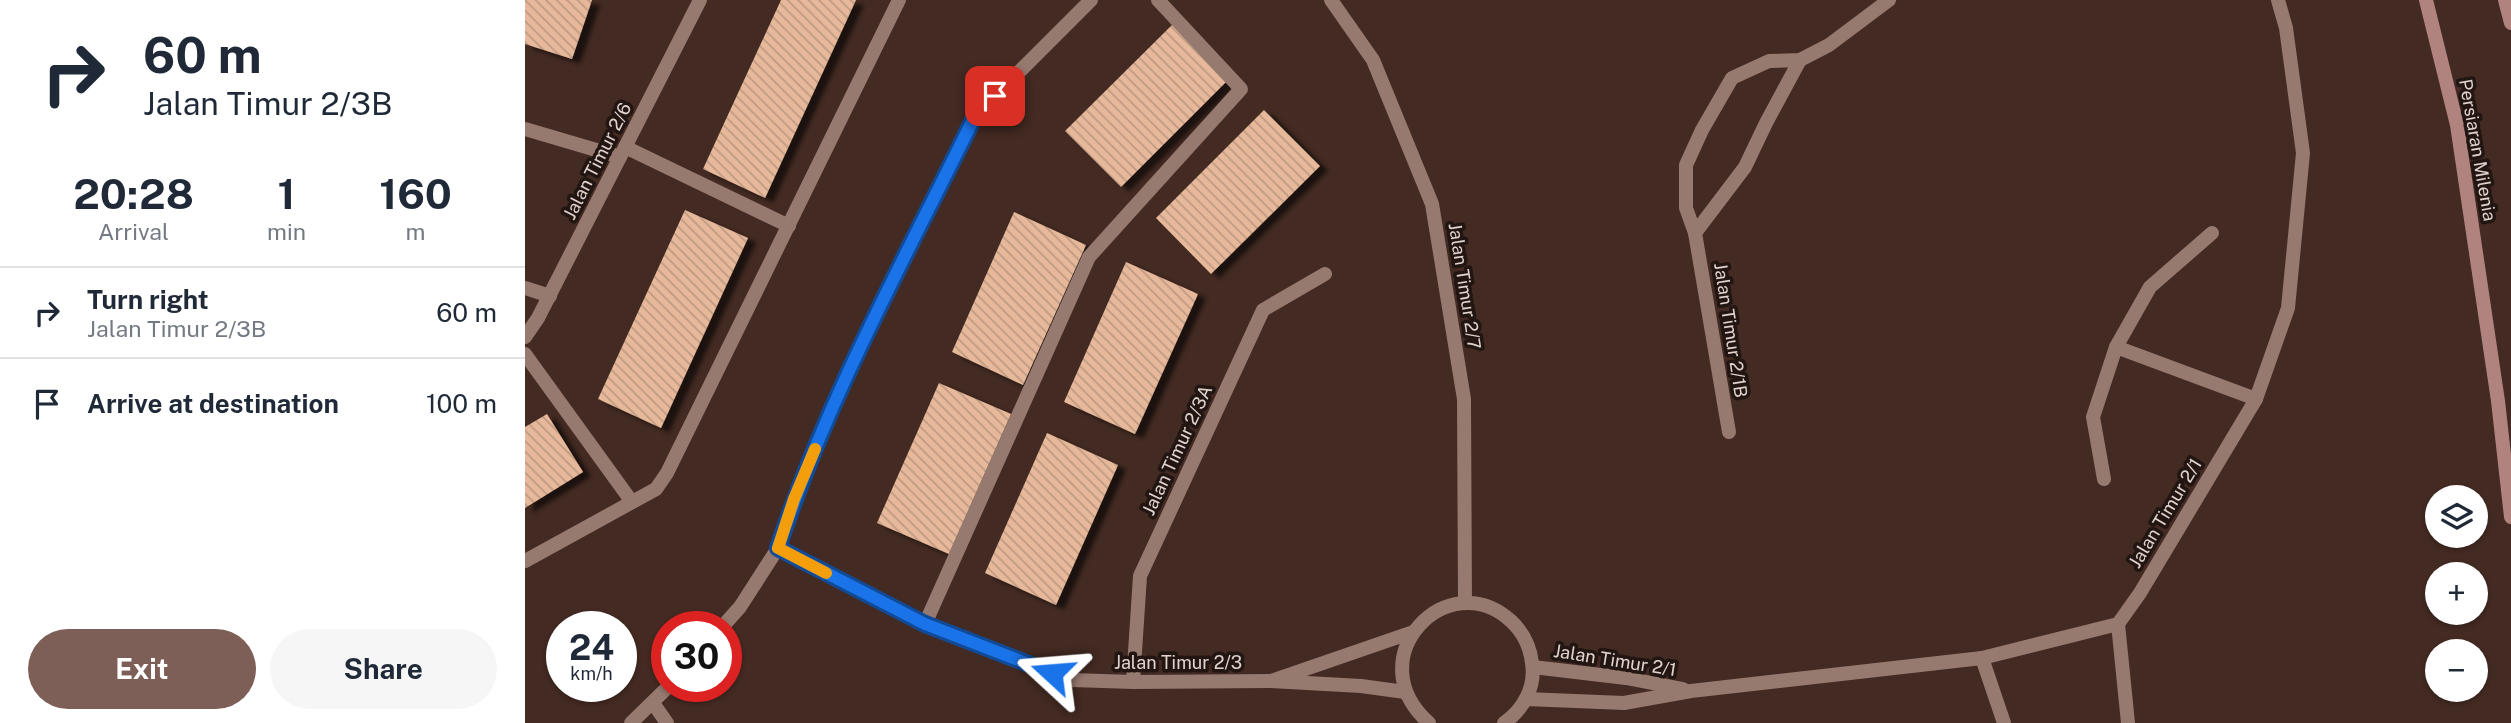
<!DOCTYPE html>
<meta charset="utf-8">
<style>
body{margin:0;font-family:"Public Sans",sans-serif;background:#f6f6f7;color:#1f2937;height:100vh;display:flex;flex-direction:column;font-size:26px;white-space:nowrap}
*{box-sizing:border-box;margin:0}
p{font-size:23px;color:#747a83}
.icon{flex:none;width:38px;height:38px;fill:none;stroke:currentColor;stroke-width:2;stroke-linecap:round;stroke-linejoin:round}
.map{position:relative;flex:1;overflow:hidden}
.side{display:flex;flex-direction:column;background:#fff;width:525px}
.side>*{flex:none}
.top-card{background:#fff;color:#1f2937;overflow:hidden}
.controls{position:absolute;left:1900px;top:485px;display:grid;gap:14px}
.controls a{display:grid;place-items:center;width:63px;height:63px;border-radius:50%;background:#fff;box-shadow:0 2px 5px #0004;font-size:35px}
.speed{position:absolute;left:21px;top:611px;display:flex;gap:14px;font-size:35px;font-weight:700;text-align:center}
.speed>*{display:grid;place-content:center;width:91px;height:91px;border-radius:50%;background:#fff;box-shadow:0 2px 5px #0004;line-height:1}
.speed small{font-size:18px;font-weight:400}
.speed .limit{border:10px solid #d22;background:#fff;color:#111}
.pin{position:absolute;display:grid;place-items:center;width:60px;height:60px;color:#fff;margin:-30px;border-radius:14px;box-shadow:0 4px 10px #0006}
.me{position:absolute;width:77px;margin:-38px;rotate:289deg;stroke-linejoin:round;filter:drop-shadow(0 0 5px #0008)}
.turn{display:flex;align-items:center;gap:24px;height:147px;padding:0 28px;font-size:32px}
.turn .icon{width:91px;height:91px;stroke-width:2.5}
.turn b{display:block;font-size:49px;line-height:60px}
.eta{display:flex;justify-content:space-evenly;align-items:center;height:119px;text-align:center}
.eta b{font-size:42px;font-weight:700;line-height:49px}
.button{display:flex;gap:14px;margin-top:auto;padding:14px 28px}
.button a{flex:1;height:80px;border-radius:42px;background:#7e5f57;color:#fff;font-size:28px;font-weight:700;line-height:80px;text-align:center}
.button a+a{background:#f6f6f7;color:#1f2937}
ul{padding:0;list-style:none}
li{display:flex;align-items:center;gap:21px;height:91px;padding:0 28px;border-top:2px solid #e0e1e3}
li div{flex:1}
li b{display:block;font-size:26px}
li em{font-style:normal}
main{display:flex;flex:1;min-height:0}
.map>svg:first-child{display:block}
</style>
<main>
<section class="side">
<div class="top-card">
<div class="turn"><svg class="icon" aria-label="right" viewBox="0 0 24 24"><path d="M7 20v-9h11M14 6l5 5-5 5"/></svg><div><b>60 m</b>Jalan Timur 2/3B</div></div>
</div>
<div class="eta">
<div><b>20:28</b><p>Arrival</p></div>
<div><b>1</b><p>min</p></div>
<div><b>160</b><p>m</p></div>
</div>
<ul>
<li><svg class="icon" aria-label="right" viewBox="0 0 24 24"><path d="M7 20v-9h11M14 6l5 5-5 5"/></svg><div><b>Turn right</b><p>Jalan Timur 2/3B</p></div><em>60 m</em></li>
<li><svg class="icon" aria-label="arrive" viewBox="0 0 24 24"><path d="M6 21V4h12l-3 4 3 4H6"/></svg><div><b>Arrive at destination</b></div><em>100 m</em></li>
</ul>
<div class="button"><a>Exit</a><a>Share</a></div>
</section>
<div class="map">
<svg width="1986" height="723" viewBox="0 0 1986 723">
<defs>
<pattern id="building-back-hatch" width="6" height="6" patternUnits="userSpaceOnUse" patternTransform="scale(1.75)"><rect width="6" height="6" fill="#e7b99a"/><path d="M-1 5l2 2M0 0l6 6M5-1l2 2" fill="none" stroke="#be9a83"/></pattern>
<filter id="shadow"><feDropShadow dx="8" dy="4.5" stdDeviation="2" flood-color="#0009"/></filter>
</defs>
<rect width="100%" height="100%" fill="#432a22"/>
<!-- building -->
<g fill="url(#building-back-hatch)" filter="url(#shadow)">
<polygon points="0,0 67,0 47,59 0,44"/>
<polygon points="256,0 331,0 240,198 178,169"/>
<polygon points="649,23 704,79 596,187 540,131"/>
<polygon points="739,110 795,166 686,274 631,218"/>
<polygon points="160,210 223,238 136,428 73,399"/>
<polygon points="489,212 561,245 498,385 427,352"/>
<polygon points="601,262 673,294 610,434 539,402"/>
<polygon points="414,383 486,414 424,554 352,523"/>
<polygon points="22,414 58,472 0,508 0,427"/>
<polygon points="522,433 593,465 531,605 460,573"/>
</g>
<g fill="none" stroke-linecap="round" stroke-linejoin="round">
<!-- service -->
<g stroke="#96796f" stroke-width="14">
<polyline points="100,147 264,226"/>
<polyline points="0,288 25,296"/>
<polyline points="0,354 107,502"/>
<polyline points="0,561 131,489 142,473 374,0"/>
<polyline points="400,624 564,257 716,89 633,0"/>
<polyline points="1593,624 1603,723"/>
<polyline points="1457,658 1479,723"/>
</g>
<!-- minor -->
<g stroke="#96796f" stroke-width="14">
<polyline points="806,0 848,60 907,204 939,399 940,603"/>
<polyline points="0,129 95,157"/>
<polyline points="1170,233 1220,167 1241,123 1275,60"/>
<polyline points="0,337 13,318 175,0"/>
<polyline points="1591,347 1731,399"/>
<polyline points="1204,432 1170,233 1161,208 1161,165 1177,130 1207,78 1244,61 1275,60 1304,45 1364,0"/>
<polyline points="1579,479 1568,417 1591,347 1625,287 1687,233"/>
<polyline points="253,548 400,624 547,680 608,682 746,681"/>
<polyline points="198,626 215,607 253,548 269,499 311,399 451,115 566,0"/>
<polyline points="1008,667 1101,678 1158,689"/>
<polyline points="608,682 615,576 738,310 800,274"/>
<polyline points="880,692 836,686 746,681 888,632"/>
<polyline points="1001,699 1099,703 1166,691 1457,658 1593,624 1615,593 1731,399 1763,308 1778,153 1761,28 1753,0"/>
<polyline points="128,703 142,723"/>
<polyline points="106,723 144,686"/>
<path d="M904,723C831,658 923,563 986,621C999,633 1005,646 1007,663C1011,687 998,710 979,723"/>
</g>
<!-- secondary -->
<g stroke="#b1837f" stroke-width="14">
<polyline points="1901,0 1932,125 1973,401 1986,517"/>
<polyline points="1980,0 1986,23"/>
</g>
</g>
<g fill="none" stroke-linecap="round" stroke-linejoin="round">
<defs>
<path id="route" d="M470,96L450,116C381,257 302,398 253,548L400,624L527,673"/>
</defs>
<!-- route casing -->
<use href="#route" stroke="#114b97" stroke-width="18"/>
<!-- route -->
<use href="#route" stroke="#1a73e8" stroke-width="12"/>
<!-- slow -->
<polyline stroke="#f59e0b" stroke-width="12" points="290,449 269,499 253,548 301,573"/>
</g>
<g text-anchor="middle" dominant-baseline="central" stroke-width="7" stroke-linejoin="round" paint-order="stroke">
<!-- street labels -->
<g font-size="18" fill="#e2d2cc" stroke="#211612">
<text transform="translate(1953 150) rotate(80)">Persiaran Milenia</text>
<text transform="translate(72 161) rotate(-63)">Jalan Timur 2/6</text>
<text transform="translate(940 286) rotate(81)">Jalan Timur 2/7</text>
<text transform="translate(1206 330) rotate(81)">Jalan Timur 2/1B</text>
<text transform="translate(652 450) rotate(-65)">Jalan Timur 2/3A</text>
<text transform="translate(1640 513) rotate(-59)">Jalan Timur 2/1</text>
<text transform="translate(1090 660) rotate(9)">Jalan Timur 2/1</text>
<text x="653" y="662">Jalan Timur 2/3</text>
</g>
</g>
</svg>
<div class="controls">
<a><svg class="icon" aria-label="layers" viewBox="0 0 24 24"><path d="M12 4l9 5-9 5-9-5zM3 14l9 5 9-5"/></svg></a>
<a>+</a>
<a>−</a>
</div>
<div class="speed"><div>24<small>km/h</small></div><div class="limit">30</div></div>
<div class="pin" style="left:470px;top:96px;background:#d93025"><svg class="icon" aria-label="arrive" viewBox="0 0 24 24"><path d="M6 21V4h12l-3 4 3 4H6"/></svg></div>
<svg class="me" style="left:527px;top:673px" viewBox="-20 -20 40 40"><path d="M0-17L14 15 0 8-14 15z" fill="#1a73e8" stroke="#fff" stroke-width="4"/></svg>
</div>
</main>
